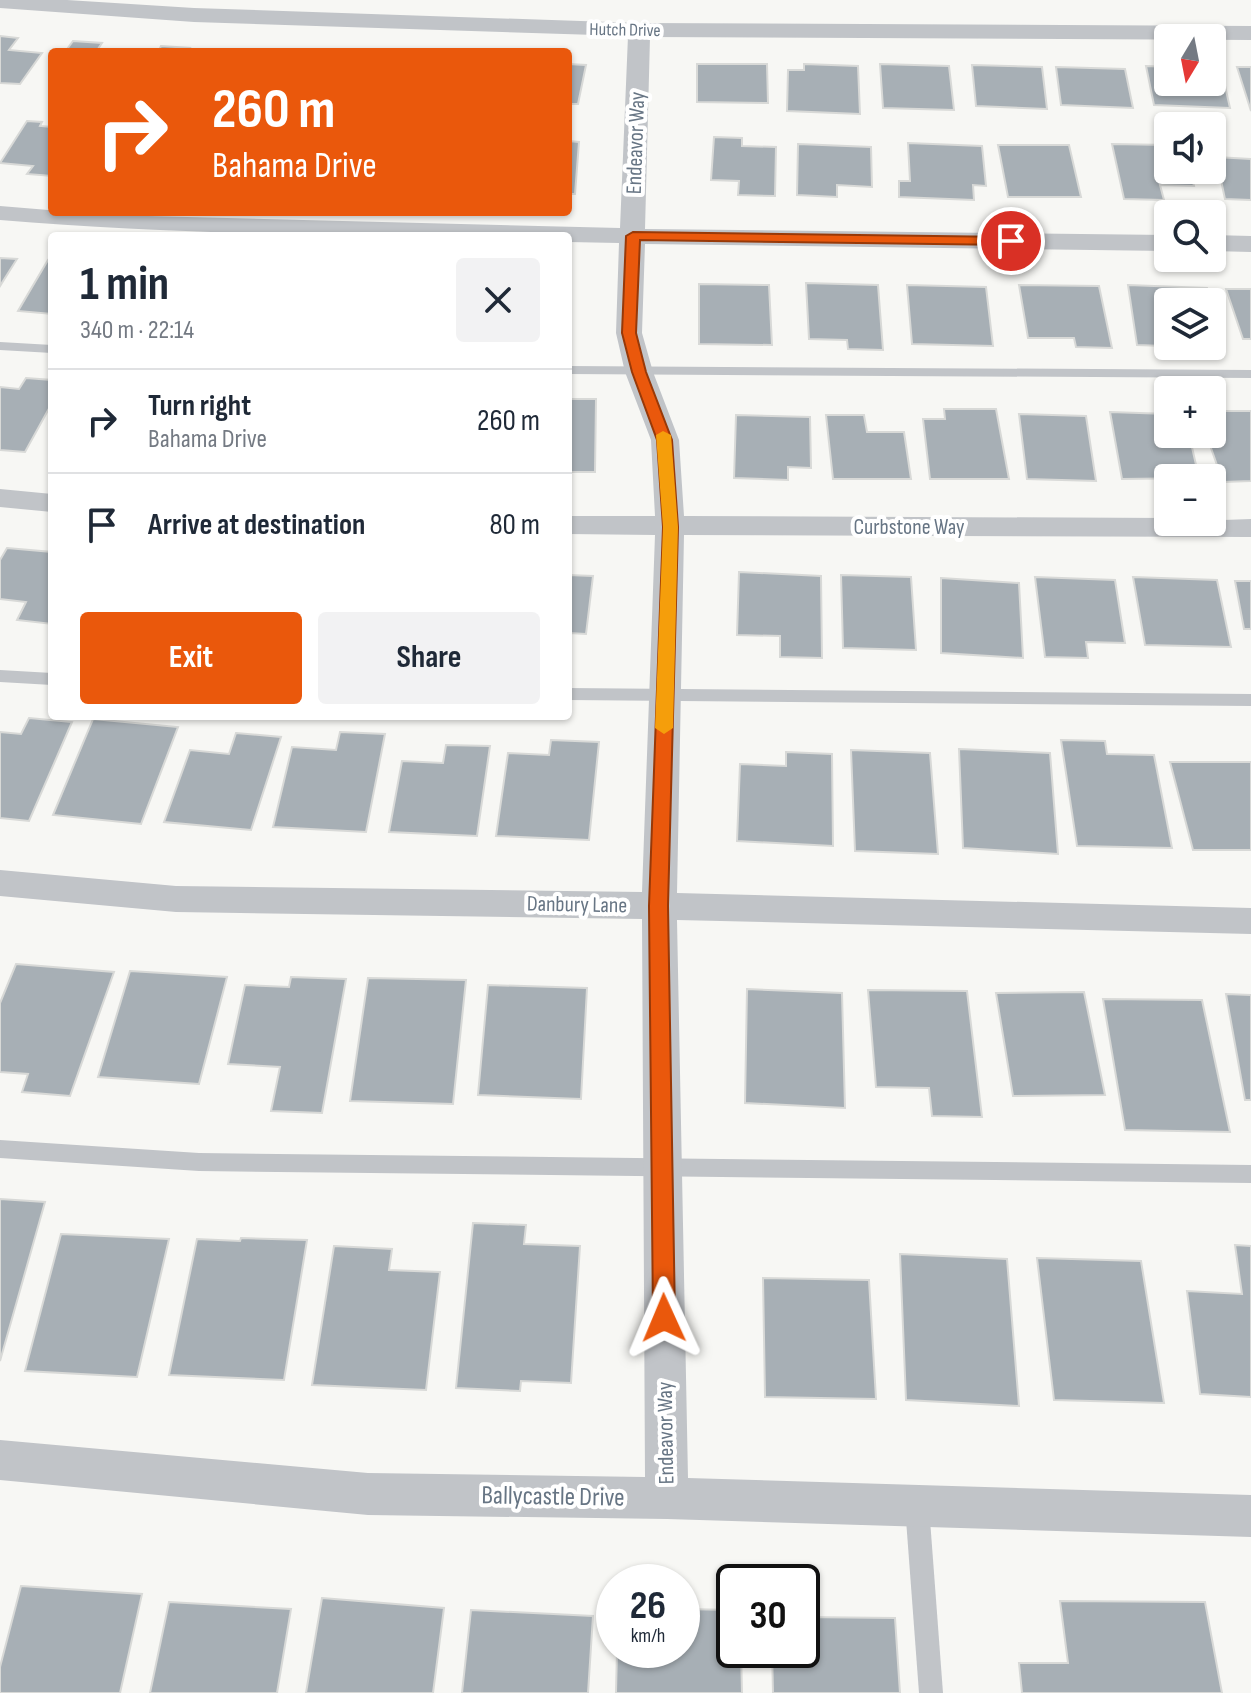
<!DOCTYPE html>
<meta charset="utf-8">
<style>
body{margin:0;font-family:"Sofia Sans Condensed",sans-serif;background:#f2f2f3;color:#1f2937;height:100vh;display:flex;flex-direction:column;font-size:30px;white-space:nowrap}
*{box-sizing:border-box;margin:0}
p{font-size:26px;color:#747a83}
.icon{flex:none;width:44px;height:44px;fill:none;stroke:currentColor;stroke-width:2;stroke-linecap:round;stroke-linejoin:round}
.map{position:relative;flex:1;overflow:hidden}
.side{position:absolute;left:48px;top:232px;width:524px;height:488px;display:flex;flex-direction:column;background:#fff;border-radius:8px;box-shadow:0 2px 6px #0004}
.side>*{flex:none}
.hud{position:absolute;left:48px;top:48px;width:524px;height:168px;border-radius:8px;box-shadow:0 2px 6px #0004;background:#ea580c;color:#fff;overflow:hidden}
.needle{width:52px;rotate:190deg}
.fabs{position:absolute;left:1154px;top:24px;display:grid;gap:16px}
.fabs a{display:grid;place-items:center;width:72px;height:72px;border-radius:8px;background:#fff;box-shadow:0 2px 6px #0004;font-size:40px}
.speed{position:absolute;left:596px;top:1564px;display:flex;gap:16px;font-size:40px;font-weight:700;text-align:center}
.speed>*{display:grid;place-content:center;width:104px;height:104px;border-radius:50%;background:#fff;box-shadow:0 2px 6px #0004;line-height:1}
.speed small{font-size:20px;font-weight:400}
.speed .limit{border:4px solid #111;border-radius:12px;background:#fff;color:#111}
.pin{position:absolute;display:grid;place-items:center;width:68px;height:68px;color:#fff;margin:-34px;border:4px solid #fff;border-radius:50%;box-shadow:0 2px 8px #0007}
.me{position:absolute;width:88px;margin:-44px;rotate:359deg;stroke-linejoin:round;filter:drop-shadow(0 0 6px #0008)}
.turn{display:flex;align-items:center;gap:28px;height:168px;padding:0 32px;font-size:36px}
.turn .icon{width:104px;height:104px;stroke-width:2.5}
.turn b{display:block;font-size:56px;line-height:68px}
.round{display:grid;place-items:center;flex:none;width:84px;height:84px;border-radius:8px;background:#f2f2f3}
.headline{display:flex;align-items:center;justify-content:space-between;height:136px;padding:0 32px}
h1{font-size:48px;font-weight:700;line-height:60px}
.primary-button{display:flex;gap:16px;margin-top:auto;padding:16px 32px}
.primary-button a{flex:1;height:92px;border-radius:8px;background:#ea580c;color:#fff;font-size:32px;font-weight:700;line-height:92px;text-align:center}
.primary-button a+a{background:#f2f2f3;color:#1f2937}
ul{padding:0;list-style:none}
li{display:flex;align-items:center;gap:24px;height:104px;padding:0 32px;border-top:2px solid #e0e1e3}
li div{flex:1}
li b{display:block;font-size:30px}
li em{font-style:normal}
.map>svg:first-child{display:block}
</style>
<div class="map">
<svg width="1251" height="1693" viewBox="0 0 1251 1693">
<rect width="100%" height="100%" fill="#f7f7f4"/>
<!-- building -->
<g fill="#a7afb5" stroke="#d8d9d7" stroke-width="2">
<polygon points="0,36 18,38 9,50 42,53 20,84 0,83"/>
<polygon points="73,41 102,43 98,49 133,52 65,52"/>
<polygon points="161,46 190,48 188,52 158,52"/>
<polygon points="568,64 586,65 578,104 568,104"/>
<polygon points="697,64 767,64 768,103 697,102"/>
<polygon points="804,64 858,66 860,114 787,111 788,70 804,70"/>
<polygon points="880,64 949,66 954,110 883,108"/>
<polygon points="972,65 1042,67 1047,109 976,106"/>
<polygon points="1146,66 1168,67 1168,82 1212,82 1212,68 1221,68 1230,108 1154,105"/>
<polygon points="1056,67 1125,69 1133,108 1061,105"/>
<polygon points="1237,67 1251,67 1251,111"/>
<polygon points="1168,114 1199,115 1202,126 1171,126"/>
<polygon points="27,121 42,122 40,126 52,127 52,176 27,174 33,166 0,163"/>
<polygon points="714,137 742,138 742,146 776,147 775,196 738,195 739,181 711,180"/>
<polygon points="568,141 579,142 575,194 568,194"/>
<polygon points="908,143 982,146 986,186 973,185 974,200 899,197 899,181 910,181"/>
<polygon points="798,144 871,147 872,187 837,185 837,197 797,195"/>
<polygon points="1112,144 1168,145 1168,170 1190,170 1194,186 1160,185 1164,200 1124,199"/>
<polygon points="998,145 1069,145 1081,197 1008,197"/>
<polygon points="1216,157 1251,159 1251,200 1225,199"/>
<polygon points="0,258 17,259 0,286"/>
<polygon points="48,260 52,261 52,314 18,311"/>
<polygon points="806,283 878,285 883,350 848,349 847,340 809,339"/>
<polygon points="699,284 769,285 772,345 699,344"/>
<polygon points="907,285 986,287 993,346 912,344"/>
<polygon points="1019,285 1099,286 1112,348 1076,347 1074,338 1028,338"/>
<polygon points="1128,285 1207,288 1210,302 1168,302 1168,332 1162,332 1164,346 1137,345"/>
<polygon points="1226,289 1251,289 1251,339 1243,339"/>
<polygon points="26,378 52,380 52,403 25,452 0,450 0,387 19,389"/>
<polygon points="568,399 596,399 595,472 568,472"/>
<polygon points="944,409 996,409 1009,479 930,479 923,419 945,419"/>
<polygon points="1220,411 1251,411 1251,481 1223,482 1206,434 1212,434 1212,421 1223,421"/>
<polygon points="1110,412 1168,414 1168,434 1189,434 1199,478 1122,479"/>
<polygon points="1019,414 1086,416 1096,481 1027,479"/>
<polygon points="736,415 810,417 811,468 788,467 788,480 734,478"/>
<polygon points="826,415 864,415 867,432 904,432 911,479 833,479"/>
<polygon points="7,548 52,552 52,624 17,620 26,602 0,599 0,560"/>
<polygon points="739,572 821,576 822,658 780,657 780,636 737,635"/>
<polygon points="568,575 593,576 586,634 569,633 568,642"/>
<polygon points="841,575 911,577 916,650 843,648"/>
<polygon points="1035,577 1115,580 1125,643 1086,642 1088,658 1045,657"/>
<polygon points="1133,577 1217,580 1231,647 1145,645"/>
<polygon points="941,578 1019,583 1023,658 941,653"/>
<polygon points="1235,581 1251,581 1251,629 1244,629"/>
<polygon points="29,718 72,722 29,821 0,818 0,732 21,734"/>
<polygon points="93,719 178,727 141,824 53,815"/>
<polygon points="340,732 385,734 366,832 273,827 292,747 336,750"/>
<polygon points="236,733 281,737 251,830 164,822 190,750 229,754"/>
<polygon points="551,740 599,742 589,840 496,836 508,753 549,755"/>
<polygon points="1061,740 1105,741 1107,754 1154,755 1172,848 1077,846"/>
<polygon points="446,745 490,746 477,836 389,832 402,761 443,763"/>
<polygon points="959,749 1050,753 1058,854 963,848"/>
<polygon points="851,750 930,753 938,854 855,851"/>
<polygon points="786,752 832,754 833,846 737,841 740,764 786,766"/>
<polygon points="1170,762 1251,762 1251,850 1193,850"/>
<polygon points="16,964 114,972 70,1096 22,1092 28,1074 0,1072 0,1003"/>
<polygon points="130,971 227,977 199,1084 98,1077"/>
<polygon points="291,977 346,979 322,1113 271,1111 280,1067 228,1064 245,985 289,987"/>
<polygon points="368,978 466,980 453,1104 350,1101"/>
<polygon points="488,985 587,988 581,1099 478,1095"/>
<polygon points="747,989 842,993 845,1108 745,1103"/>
<polygon points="868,990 967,991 982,1117 932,1116 929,1088 876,1087"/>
<polygon points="1084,992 1105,1095 1013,1096 996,993"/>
<polygon points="1226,994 1251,995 1251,1100 1245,1100"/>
<polygon points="1103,999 1202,1000 1230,1132 1125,1130"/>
<polygon points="0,1199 45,1202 0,1361"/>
<polygon points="473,1223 526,1225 524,1244 580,1246 571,1383 521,1381 520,1391 456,1388"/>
<polygon points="61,1234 169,1239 137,1377 25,1371"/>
<polygon points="241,1238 307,1240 284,1380 169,1375 197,1239 240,1241"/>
<polygon points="1235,1245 1251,1246 1251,1397 1200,1394 1187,1291 1242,1294"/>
<polygon points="334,1246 392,1249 389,1270 440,1272 426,1390 312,1385"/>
<polygon points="900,1254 1007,1259 1019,1406 906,1400"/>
<polygon points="1037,1258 1141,1261 1164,1403 1054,1400"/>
<polygon points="763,1278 869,1280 876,1399 765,1397"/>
<polygon points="21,1586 142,1594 120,1693 0,1693 0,1667"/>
<polygon points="322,1598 444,1608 433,1693 306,1693"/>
<polygon points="1060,1601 1205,1602 1222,1693 1022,1693 1019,1663 1068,1663"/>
<polygon points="169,1602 291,1609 277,1693 150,1693"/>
<polygon points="682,1609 734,1610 734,1650 741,1650 742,1693 616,1693 617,1650 682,1650"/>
<polygon points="471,1610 593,1616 588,1693 462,1693"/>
<polygon points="802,1617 895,1618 900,1693 773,1693 772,1650 802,1650"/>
</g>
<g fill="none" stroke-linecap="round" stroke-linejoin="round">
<!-- lane -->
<g fill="#c1c4c8" fill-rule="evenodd">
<polygon points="0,342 52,345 52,353 0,350"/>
<polygon points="568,366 1251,370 1251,378 568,374"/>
<polygon points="0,670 52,673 52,685 0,682"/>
<polygon points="568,688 1251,694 1251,706 568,700"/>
<polygon points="0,1140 199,1153 1251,1165 1251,1183 199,1171 0,1158"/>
<polygon points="917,1495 925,1498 929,1506 943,1693 919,1693 905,1506 909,1498"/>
</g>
<!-- street -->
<g fill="#c1c4c8" fill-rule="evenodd">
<path d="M0,0H67L194,8L639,23L1251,26V40L650,37L645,229L1168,235V251L645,244L642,333L653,372L679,440L684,516L1168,518V522L1251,519V537L684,535L677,893L1251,908V934L677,920L688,1478L1251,1495V1537L667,1519L368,1515L0,1480V1440L368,1473L645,1477L642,919L176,912L0,896V870L176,886L642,892L655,535L568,534V516H655L651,440L625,372L616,333L619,243L568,242V236C378,236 189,236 0,220V206L109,215L620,228L628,36L194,22L0,8Z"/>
<polygon points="1212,235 1251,236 1251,252 1212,251"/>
<polygon points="0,489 52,494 52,512 0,507"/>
</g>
</g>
<!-- route -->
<polygon fill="#ea580c" stroke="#983908" stroke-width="2" points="633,232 1011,237 1018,241 1011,245 640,240 636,333 646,372 672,440 678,527 668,906 675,1318 672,1325 664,1328 657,1325 653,1318 649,906 663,527 657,440 632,372 622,333 626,236"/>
<!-- slow -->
<polygon fill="#f59e0b" points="663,431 671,435 678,527 673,728 664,734 655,728 663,527 656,435"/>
<g text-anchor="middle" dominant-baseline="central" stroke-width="8" stroke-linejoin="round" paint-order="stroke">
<!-- far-street labels -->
<g font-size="18" fill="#677584" stroke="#fff">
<text transform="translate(625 30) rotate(1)">Hutch Drive</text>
</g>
<!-- street labels -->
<g font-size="22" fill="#677584" stroke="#fff">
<text transform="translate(636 143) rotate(-88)">Endeavor Way</text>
<text x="909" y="527">Curbstone Way</text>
<text transform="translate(577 905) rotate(1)">Danbury Lane</text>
<text transform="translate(666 1433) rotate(-91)">Endeavor Way</text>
</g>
<!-- near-street labels -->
<g font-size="26" fill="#677584" stroke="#fff">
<text transform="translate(553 1497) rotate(1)">Ballycastle Drive</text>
</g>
</g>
</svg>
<div class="fabs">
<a><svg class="needle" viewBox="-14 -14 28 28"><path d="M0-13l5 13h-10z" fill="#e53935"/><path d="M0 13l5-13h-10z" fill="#747a83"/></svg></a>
<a><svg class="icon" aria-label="sound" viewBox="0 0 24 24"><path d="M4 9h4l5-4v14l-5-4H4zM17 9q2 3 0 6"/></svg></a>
<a><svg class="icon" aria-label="search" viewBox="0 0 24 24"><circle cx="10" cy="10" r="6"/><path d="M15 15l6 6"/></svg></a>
<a><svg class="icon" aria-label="layers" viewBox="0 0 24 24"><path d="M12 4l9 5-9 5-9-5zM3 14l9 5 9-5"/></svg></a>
<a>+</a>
<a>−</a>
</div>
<div class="speed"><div>26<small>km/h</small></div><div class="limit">30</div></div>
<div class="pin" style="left:1011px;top:241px;background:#d93025"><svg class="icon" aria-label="arrive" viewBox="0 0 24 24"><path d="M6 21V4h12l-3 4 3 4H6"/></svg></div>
<svg class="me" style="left:664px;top:1318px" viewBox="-20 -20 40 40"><path d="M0-17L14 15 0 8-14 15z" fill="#ea580c" stroke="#fff" stroke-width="4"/></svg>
<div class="hud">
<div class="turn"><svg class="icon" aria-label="right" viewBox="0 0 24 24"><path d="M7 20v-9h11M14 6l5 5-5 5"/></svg><div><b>260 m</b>Bahama Drive</div></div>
</div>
<section class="side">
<div class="headline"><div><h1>1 min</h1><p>340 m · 22:14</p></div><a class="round"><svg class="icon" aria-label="close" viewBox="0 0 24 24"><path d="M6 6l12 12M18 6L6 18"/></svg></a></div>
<ul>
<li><svg class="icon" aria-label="right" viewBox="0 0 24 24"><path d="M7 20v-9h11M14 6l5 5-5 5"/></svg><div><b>Turn right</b><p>Bahama Drive</p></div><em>260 m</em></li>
<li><svg class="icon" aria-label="arrive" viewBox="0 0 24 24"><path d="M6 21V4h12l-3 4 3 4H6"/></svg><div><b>Arrive at destination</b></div><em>80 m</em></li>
</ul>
<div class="primary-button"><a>Exit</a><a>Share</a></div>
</section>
</div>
